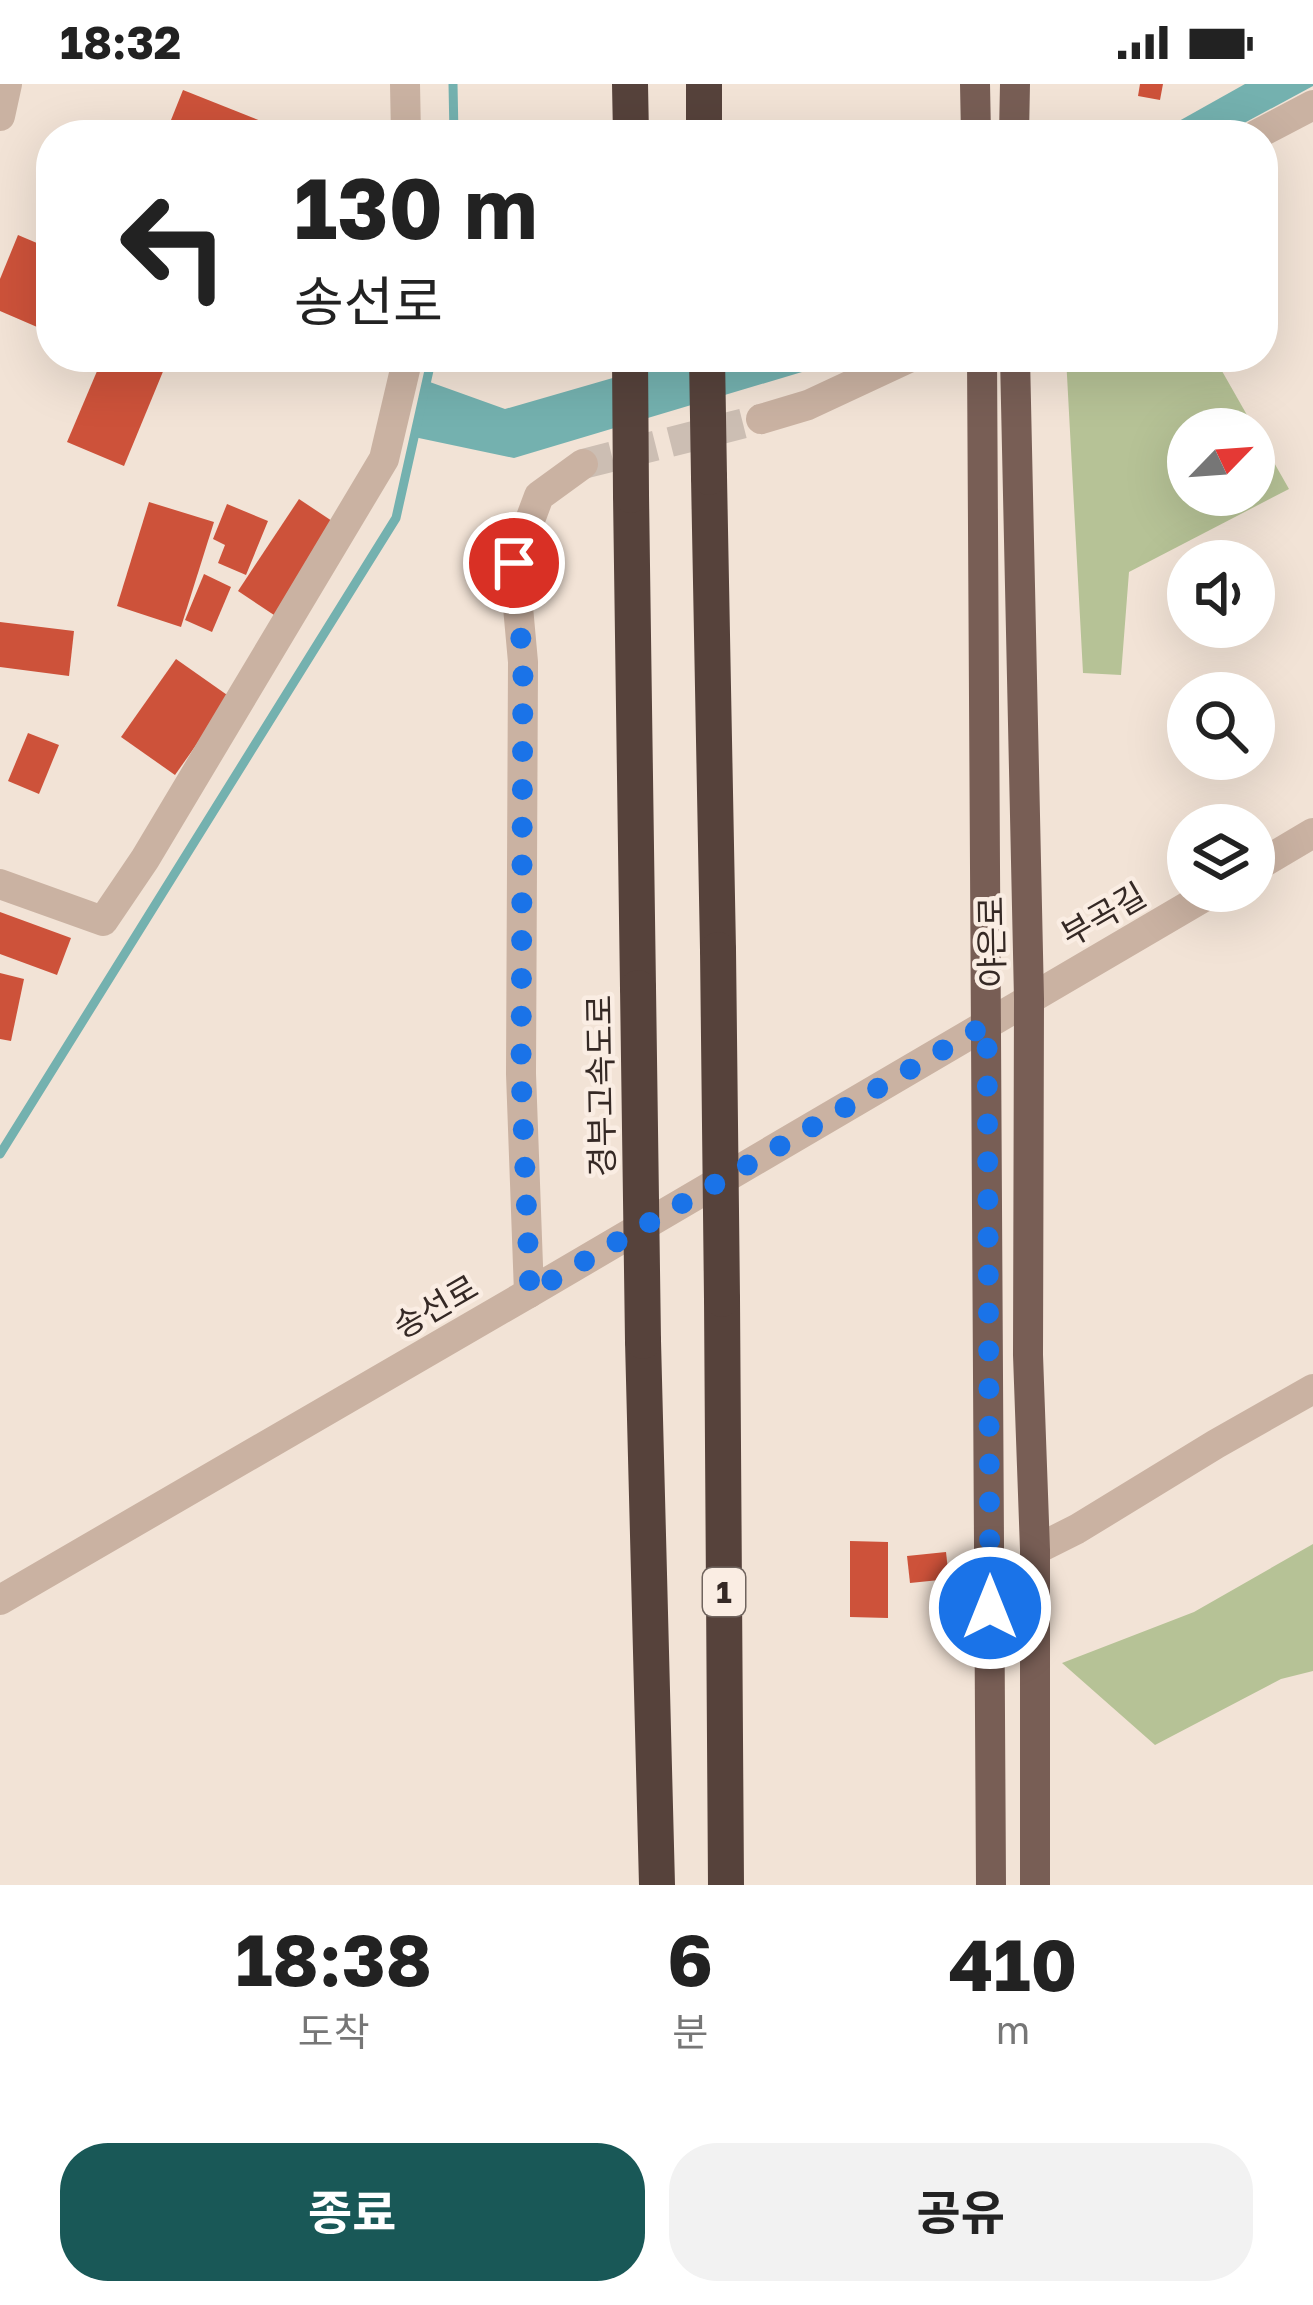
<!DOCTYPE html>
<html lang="ko">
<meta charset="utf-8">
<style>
body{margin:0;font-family:"Golos Text","Noto Sans KR",sans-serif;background:#f2f2f2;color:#222;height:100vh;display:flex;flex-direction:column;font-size:45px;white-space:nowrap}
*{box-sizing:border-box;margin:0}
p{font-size:39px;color:#767676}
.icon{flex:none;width:66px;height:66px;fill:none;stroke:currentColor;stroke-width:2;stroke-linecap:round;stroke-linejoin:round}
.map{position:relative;height:1801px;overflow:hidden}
.details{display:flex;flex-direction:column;background:#fff;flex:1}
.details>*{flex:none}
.guide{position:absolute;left:36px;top:36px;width:1242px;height:252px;border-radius:48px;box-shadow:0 12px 48px #0002;background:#fff;color:#222;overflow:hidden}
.needle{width:78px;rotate:65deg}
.buttons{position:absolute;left:1167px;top:324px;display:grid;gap:24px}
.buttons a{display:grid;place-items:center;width:108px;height:108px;border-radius:50%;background:#fff;box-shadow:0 12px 48px #0002;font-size:60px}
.pin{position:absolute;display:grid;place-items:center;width:102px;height:102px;color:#fff;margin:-51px;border:6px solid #fff;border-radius:50%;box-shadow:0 3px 12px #0007}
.me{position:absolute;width:132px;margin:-66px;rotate:0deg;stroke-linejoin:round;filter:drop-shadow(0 0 9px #0008)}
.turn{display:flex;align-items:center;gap:42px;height:252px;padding:0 60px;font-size:54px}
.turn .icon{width:156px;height:156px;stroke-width:2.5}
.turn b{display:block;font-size:84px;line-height:102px}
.eta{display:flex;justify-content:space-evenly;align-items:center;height:204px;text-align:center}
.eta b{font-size:72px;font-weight:700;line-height:84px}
.cta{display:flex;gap:24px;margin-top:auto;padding:24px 60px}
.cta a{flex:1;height:138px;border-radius:48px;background:#195857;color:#fff;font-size:48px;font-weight:700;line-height:138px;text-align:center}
.cta a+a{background:#f2f2f2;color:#222}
.status{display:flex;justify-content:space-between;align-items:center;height:84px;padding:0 60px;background:#fff;direction:ltr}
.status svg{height:33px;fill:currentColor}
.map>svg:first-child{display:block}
</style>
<div class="status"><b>18:32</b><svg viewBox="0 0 49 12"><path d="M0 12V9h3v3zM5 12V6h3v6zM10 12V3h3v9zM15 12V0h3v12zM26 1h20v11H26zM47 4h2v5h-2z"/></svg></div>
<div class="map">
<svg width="1313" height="1801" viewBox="0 0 1313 1801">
<rect width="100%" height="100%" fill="#f2e3d6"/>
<!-- green -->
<g fill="#b6c296" fill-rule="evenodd">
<path d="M1066,273H1214L1289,405L1129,488L1121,591L1083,589ZM1188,345H1254V411H1188Z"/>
<polygon points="1313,1460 1313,1587 1281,1595 1155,1661 1062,1579 1194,1528"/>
</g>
<!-- water -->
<g fill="#74b1af">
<polygon points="1245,0 1313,0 1313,2 1222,51 1154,51"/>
<polygon points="672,273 835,273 812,285 514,374 414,353 427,297 505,325 630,289"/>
</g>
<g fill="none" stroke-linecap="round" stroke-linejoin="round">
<!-- stream -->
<g stroke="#74b1af" stroke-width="9">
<polyline points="453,0 454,51"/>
<polyline points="0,1070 396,434 432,273"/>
</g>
</g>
<!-- building -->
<g fill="#cd523a">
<polygon points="1140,0 1163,0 1160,16 1138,12"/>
<polygon points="183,6 296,51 165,51"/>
<polygon points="18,151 51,165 51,249 0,227 0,195"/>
<polygon points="103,273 169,273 124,382 67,358"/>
<polygon points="299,415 338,441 277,533 238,507"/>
<polygon points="149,418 214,438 181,543 117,522"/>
<polygon points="227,420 268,437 246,491 218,479 225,461 213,455"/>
<polygon points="204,490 231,503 212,548 185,536"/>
<polygon points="0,538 74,547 69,592 0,583"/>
<polygon points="176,575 230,613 175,691 121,653"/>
<polygon points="28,649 59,661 39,710 8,697"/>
<polygon points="0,828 71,854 57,891 0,870"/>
<polygon points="0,889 24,895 11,957 0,955"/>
<polygon points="850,1457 888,1458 888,1534 850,1533"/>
<polygon points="946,1468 949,1495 910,1499 907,1472"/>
</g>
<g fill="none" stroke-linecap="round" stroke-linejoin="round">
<!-- minor-tunnel -->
<polyline stroke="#ccbeb3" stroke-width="30" stroke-dasharray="30 15" stroke-linecap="butt" points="583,380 761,335"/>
<!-- minor -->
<g stroke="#cab2a2" stroke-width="30">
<polyline points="405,0 406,51"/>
<polyline points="0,32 7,0"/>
<polyline points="1256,51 1313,21"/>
<polyline points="761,335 808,321 911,273"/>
<polyline points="1254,784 1313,749"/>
<polyline points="0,800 103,837 145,775 384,375 408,273"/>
<polyline points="529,1209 521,990 523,578 514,479 539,412 583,380"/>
<polyline points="1035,1466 1077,1445 1216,1360 1313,1305"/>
<polyline points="0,1516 529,1209 1214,807"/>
</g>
<!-- major -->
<g stroke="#785e55" stroke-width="30">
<polyline points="975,0 976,51"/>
<polyline points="1014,51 1015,0"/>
<polyline points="982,273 991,1801"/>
<polyline points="1015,273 1029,915 1028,1271 1035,1466 1035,1801"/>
</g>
<!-- highway -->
<g stroke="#56423b" stroke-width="36">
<polyline points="630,0 631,51"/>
<polyline points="704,0 704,51"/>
<polyline points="709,393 718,866"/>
<polyline points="631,411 638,904"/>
<polyline points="722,1215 726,1801"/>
<polyline points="643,1257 657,1801"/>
</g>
<!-- highway-bridge -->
<g stroke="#56423b" stroke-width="36">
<polyline points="630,273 631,411"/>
<polyline points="707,273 709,393"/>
<polyline points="718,866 722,1215"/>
<polyline points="638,904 643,1257"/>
</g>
</g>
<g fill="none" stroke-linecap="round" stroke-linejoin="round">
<!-- route -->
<polyline stroke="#1a73e8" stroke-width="21" stroke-dasharray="0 37.8" points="514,479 523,578 521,990 530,1209 987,940 990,1524"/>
</g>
<g text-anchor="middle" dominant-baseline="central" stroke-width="9" stroke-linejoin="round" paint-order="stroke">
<!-- shield labels -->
<rect fill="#faede3" stroke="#70645e" stroke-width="3" x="703" y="1484" width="42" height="48" rx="9"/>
<g font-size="30" font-weight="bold" fill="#352925">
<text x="724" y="1508">1</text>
</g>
<!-- street labels -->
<g font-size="33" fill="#352925" stroke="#faede3">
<text transform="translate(1103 830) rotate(-30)">부곡길</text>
<text transform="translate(991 858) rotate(-91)">야은로</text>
<text transform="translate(600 1002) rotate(-91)">경부고속도로</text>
<text transform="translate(435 1222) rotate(-30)">송선로</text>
</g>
</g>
</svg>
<div class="buttons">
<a><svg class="needle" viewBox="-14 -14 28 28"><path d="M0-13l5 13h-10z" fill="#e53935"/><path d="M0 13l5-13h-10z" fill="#767676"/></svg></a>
<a><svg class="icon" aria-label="sound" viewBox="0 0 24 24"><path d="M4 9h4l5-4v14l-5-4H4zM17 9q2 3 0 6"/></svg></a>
<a><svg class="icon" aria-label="search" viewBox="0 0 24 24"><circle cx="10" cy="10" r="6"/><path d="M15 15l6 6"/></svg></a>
<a><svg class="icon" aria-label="layers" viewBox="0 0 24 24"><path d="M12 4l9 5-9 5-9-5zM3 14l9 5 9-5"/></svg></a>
</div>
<div class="pin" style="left:514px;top:479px;background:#d93025"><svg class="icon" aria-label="arrive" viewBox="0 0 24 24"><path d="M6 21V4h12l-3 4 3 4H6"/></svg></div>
<svg class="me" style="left:990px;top:1524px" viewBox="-20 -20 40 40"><circle r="17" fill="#1a73e8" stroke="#fff" stroke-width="3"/><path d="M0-11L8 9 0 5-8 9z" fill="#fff"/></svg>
<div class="guide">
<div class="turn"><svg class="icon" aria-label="left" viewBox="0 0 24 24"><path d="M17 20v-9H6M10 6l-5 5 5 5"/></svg><div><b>130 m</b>송선로</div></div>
</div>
</div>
<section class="details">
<div class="eta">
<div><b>18:38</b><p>도착</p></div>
<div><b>6</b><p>분</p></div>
<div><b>410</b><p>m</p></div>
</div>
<div class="cta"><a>종료</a><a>공유</a></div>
</section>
